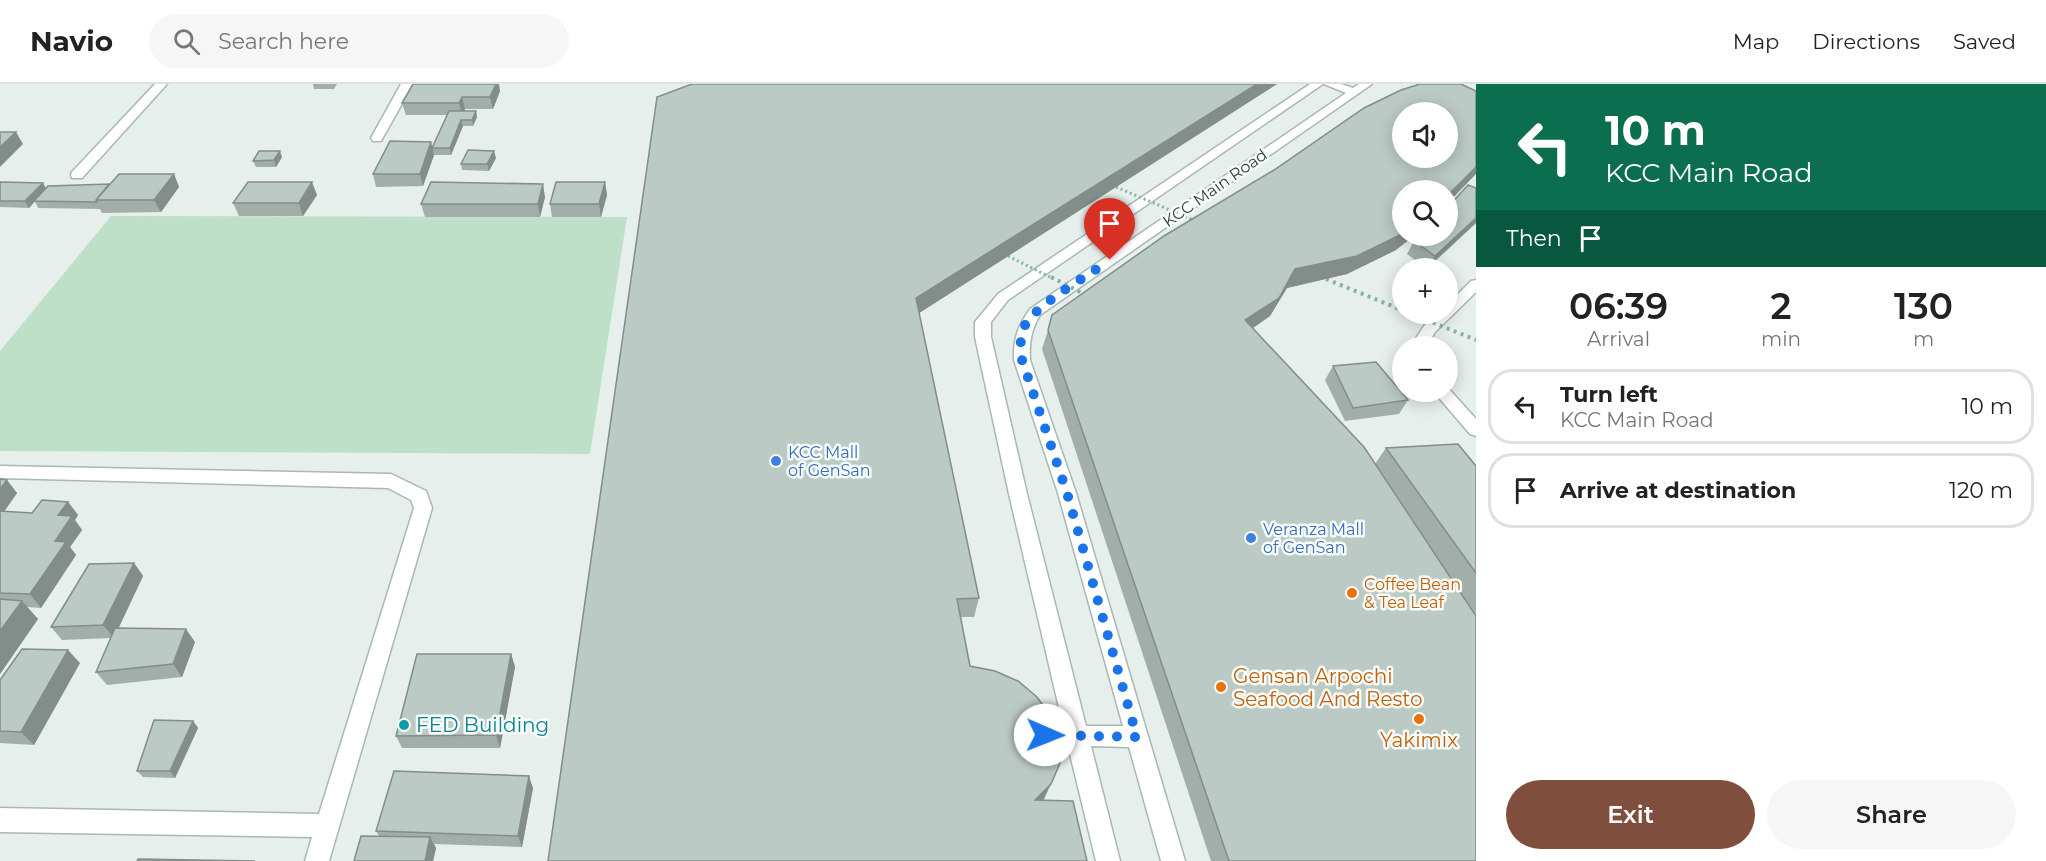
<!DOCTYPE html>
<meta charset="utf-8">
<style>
body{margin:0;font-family:Montserrat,sans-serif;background:#f6f6f6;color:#222;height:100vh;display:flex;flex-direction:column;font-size:22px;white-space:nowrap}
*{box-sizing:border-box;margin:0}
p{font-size:20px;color:#767676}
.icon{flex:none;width:33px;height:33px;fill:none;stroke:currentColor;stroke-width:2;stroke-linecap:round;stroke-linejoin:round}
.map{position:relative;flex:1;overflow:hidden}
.side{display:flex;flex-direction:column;background:#fff;width:570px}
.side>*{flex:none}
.guide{background:#0b6e4f;color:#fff;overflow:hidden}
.controls{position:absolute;left:1392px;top:18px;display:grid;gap:12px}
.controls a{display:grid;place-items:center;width:66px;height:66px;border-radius:50%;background:#fff;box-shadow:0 3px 15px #0003;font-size:30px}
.pin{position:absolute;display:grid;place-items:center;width:51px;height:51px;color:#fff;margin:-62px -26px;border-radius:50% 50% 50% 0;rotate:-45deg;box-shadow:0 0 6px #0007}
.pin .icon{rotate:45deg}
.me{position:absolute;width:66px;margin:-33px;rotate:91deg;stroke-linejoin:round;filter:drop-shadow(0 0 4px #0008)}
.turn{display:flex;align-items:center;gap:21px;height:126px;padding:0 30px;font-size:27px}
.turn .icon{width:78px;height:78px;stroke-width:2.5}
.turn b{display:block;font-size:42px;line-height:51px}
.then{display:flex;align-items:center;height:57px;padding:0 30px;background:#0003;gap:12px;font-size:22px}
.eta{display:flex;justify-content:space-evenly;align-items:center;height:102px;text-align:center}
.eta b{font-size:36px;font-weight:600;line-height:42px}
.action{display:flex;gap:12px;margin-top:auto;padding:12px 30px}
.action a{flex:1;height:69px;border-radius:36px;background:#804e3d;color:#fff;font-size:24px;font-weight:600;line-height:69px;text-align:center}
.action a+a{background:#f6f6f6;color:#222}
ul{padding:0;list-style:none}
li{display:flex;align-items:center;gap:18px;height:75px;margin:0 12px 9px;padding:0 18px;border:3px solid #e0e0e0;border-radius:24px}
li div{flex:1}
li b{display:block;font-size:22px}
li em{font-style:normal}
header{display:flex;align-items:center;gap:36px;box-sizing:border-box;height:84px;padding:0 30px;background:#fff;border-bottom:2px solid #e0e0e0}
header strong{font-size:28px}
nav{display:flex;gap:33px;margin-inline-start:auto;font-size:21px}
.search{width:420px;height:54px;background:#f6f6f6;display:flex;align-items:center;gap:15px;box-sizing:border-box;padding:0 21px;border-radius:33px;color:#767676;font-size:22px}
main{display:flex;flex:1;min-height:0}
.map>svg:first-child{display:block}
</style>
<header>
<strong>Navio</strong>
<div class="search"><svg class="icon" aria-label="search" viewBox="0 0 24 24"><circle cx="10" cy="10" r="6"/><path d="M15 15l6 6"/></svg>Search here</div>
<nav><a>Map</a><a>Directions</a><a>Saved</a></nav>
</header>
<main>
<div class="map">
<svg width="1476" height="777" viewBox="0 0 1476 777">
<rect width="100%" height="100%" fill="#e6efeb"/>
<!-- green -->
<polygon fill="#bfe0c8" points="111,132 627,133 590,370 0,367 0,267"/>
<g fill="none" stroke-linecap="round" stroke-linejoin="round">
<defs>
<g id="service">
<polygon points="155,0 167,0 82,94 72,94 71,91 72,88"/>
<polygon points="401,0 413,0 381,57 373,57 371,54"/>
<path d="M1310,0H1323L1008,216L991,238V253L1027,410L1086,642H1123L1058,409L1014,276C1013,255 1018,242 1030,225L1346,9L1324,0H1341L1353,4L1359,0H1372L1040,231C1031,246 1029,259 1030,276L1076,409L1185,777H1161L1129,663L1091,662L1120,777H1096L1068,662L1045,661L1037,658L1034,651L1037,644L1045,641H1063L1009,410L975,253V238L998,210Z"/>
<polygon points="1476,196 1476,208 1435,248 1427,262 1411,262 1424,242 1437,230 1448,230 1448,220 1471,197"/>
<polygon points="1448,304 1476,335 1476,352 1470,350 1434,308 1448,308"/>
</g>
<polygon id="minor" points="0,382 391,390 426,407 432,424 329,777 305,777 312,753 0,748 0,724 319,730 414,424 411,416 388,404 0,394"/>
</defs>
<!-- service casing -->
<use href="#service" stroke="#a8b8b2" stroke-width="3"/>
<!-- minor casing -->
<use href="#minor" stroke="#a8b8b2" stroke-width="3"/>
<!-- path -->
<polyline stroke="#86b3a5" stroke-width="4" stroke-dasharray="3 4.5" stroke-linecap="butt" points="1326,195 1402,226"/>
<!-- service -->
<use href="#service" fill="#fff" fill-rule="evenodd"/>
<!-- minor -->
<use href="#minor" fill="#fff" fill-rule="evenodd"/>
<!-- path-bridge-far1 -->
<g stroke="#86b3a5" stroke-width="3" stroke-dasharray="2 3" stroke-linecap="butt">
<polyline points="1116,103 1196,137"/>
<polyline points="1008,172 1054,195"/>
</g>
<!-- path-bridge -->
<g stroke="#86b3a5" stroke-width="4" stroke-dasharray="3 4.5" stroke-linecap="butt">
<polyline points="1051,193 1088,212"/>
<polyline points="1412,230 1476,256"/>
</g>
</g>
<!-- wall -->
<g fill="#a1aea9">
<polygon points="313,0 337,0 334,5 314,5"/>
<polygon points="692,0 1277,0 919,229 979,514 974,533 961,533 548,777"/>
<polygon points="500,7 493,25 465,25 464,27 476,27 477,33 473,42 463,42 451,71 434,71 423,102 376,103 373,90 431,58 432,64 447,31 406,31 402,19"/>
<polygon points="282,73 276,83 256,83 253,77"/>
<polygon points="496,74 489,87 462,86 461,80"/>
<polygon points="174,90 179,103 161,128 102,129 100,125 38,124 35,117 29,124 0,123 0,98 43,99 46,104 109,100"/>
<polygon points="605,98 607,111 601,133 552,133 550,120"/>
<polygon points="317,111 303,132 239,132 233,119"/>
<polygon points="545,113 540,133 425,133 421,120"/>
<polygon points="1476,139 1428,184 1426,184 1407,170 1414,157"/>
<polygon points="1396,166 1347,190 1287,204 1270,232 1253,244 1375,380 1386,364 1476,382 1476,777 1211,777 1042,265 1048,246"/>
<polygon points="1333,282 1408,316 1399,330 1345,337 1325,296"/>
<polygon points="0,395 17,409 4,428 32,429 68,418 78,431 75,436 82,446 70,463 76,471 41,524 27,523 38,535 0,590"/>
<polygon points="134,479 143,492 118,544 195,558 182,593 107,601 96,588 111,554 62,556 51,543"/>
<polygon points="511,570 515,583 500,664 402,664 396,652"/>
<polygon points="80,579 34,661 0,659 0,596"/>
<polygon points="193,637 198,644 175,694 143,693 137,687"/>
<polygon points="533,704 522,763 434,760 436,764 433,777 354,777 379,752 376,747"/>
</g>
<!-- shaded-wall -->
<g fill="#838d89">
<polygon points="496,0 499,0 500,7 493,25 490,13"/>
<polygon points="1257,0 1277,0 913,233 916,214"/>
<polygon points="462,13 465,25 462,31 459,19"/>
<polygon points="476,27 477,33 473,42 472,36"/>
<polygon points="461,36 463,42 451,71 450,64"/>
<polygon points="16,48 23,60 0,83 0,63"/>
<polygon points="431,58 434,71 423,102 420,90"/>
<polygon points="280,67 282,73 276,83 274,76"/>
<polygon points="494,67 496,74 489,87 487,80"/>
<polygon points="1476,83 1476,90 1448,119 1448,111"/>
<polygon points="174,90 179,103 161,128 154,116"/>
<polygon points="312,98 317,111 303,132 299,119"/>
<polygon points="605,98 607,111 601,133 599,120"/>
<polygon points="43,99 46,105 29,124 25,117"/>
<polygon points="543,100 545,113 540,133 538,120"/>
<polygon points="1476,134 1476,139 1427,184 1435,172"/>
<polygon points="1402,150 1402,152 1414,152 1396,166 1347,190 1287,204 1270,232 1237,255 1245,236 1295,185"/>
<polygon points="7,396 17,409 0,433 0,405"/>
<polygon points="68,418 78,431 75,436 82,446 70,463 76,471 41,524 30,510 55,457 58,431"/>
<polygon points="134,479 143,492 114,554 103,541"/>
<polygon points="22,517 38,535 0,590 0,547"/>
<polygon points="186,545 195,558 182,593 173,580"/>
<polygon points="68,566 80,579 34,661 21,648"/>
<polygon points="511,570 515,583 500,664 496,651"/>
<polygon points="193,637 198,644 175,694 170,687"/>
<polygon points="529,692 533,704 522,763 518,752"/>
<polygon points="1051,700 1043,717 1035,716"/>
<polygon points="430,753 436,764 433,777 425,777"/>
</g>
<!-- building -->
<g fill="#bbcac4" stroke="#838d89" stroke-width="1.5" fill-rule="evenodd">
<polygon points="413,0 496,0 490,13 462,13 459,19 402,19"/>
<polygon points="692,0 1257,0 916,214 979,514 957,515 970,582 995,587 1018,597 1037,613 1052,634 1059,656 1060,679 1051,700 1035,716 1073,717 1087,777 548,777 657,13"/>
<path d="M1420,0H1461L1476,7V83L1448,111V106H1402V150L1357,172L1295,185L1279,214L1245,236L1364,363L1476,532V777H1229L1048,246L1052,231L1164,152L1274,86L1364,24L1401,6ZM1402,28H1448V74H1402Z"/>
<polygon points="449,27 476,27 472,36 461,36 450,64 432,64"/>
<polygon points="0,48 16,48 0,63"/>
<polygon points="390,57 431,58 420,90 373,90"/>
<polygon points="468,66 494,67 487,80 461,80"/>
<polygon points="259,67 280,67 274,76 253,77"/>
<polygon points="119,90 174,90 154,116 96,116"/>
<polygon points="0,98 43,99 25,117 0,117"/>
<polygon points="248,98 312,98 299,119 233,119"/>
<polygon points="431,98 543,100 538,120 421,120"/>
<polygon points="556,98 605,98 599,120 550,120"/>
<polygon points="109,100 96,116 97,118 34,117 48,102"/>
<polygon points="1468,101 1476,104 1476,134 1435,172 1414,157 1420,152 1448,152 1448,123"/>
<polygon points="1376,278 1408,316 1353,324 1333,282"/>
<polygon points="1458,360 1476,382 1476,489 1386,364"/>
<polygon points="0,395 7,396 0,405"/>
<polygon points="42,416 68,418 58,431 72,432 55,457 66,458 30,510 0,509 0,427 32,429"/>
<polygon points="134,479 103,541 51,543 89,480"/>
<polygon points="0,515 22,517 0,547"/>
<polygon points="115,544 186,545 173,580 96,588"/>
<polygon points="22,565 68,566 21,648 0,647 0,596"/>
<polygon points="417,570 511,570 496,651 396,652"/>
<polygon points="154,636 193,637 170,687 137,687"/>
<polygon points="394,687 529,692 518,752 376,747"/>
<polygon points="361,752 430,753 425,777 354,777"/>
<polygon points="138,775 255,777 137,777"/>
</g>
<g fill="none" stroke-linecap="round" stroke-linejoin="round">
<!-- route -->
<path stroke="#1a73e8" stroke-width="10" stroke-dasharray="0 18" d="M1045,651L1137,653L1067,409L1022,276C1021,265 1019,253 1024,243C1036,220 1088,192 1110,176"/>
</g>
<!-- markers -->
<g fill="#3f7fe0" stroke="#f7fbf9" stroke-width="2">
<circle cx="776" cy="377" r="6"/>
<circle cx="1251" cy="454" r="6"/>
</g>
<g fill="#e8710a" stroke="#f7fbf9" stroke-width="2">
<circle cx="1352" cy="509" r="6"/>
<circle cx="1221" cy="603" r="6"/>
<circle cx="1419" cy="635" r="6"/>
</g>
<circle fill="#0f9aa8" stroke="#f7fbf9" stroke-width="2" cx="404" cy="641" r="6"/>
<g text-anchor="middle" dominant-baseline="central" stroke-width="5" stroke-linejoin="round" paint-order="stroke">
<!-- street labels -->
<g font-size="16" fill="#24423a" stroke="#f7fbf9">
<text transform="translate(1215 104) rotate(-35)">KCC Main Road</text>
</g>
<!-- shop labels -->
<g font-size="16" fill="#366cbe" stroke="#f7fbf9" text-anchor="start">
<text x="788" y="368">KCC Mall<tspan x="788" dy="18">of GenSan</tspan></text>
<text x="1263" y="445">Veranza Mall<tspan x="1263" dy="18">of GenSan</tspan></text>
</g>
<!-- food labels -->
<g font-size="16" fill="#c56008" stroke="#f7fbf9" text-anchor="start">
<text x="1364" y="500">Coffee Bean<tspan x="1364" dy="18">&amp; Tea Leaf</tspan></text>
</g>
<!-- near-food labels -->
<g font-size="20" fill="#c56008" stroke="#f7fbf9" text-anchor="start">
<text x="1233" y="592">Gensan Arpochi<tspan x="1233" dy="23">Seafood And Resto</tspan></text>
<text x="1419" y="656" text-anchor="middle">Yakimix</text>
</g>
<!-- near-culture labels -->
<g font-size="20" fill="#0d838f" stroke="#f7fbf9" text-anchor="start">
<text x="416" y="641">FED Building</text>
</g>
</g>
</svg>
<div class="controls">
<a><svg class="icon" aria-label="sound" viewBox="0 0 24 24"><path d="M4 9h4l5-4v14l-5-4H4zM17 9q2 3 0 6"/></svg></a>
<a><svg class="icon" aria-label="search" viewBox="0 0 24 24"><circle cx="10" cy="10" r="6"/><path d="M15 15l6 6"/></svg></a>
<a>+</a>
<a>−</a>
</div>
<div class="pin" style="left:1110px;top:176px;background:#d93025"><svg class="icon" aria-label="arrive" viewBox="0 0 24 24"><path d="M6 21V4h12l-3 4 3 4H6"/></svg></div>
<svg class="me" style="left:1045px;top:651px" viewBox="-20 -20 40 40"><circle r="19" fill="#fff"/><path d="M0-13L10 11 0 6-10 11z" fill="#1a73e8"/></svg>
</div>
<section class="side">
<div class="guide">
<div class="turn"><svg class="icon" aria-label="left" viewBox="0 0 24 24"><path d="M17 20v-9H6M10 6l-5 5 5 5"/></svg><div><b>10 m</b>KCC Main Road</div></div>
<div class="then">Then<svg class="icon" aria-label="arrive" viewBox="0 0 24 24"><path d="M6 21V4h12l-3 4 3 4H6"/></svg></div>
</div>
<div class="eta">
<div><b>06:39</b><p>Arrival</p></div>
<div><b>2</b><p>min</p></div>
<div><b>130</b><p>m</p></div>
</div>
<ul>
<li><svg class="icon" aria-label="left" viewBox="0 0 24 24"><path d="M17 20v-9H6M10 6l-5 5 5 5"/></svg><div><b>Turn left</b><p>KCC Main Road</p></div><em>10 m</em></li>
<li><svg class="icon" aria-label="arrive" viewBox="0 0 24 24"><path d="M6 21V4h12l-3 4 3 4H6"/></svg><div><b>Arrive at destination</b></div><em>120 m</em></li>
</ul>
<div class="action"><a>Exit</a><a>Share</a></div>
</section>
</main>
